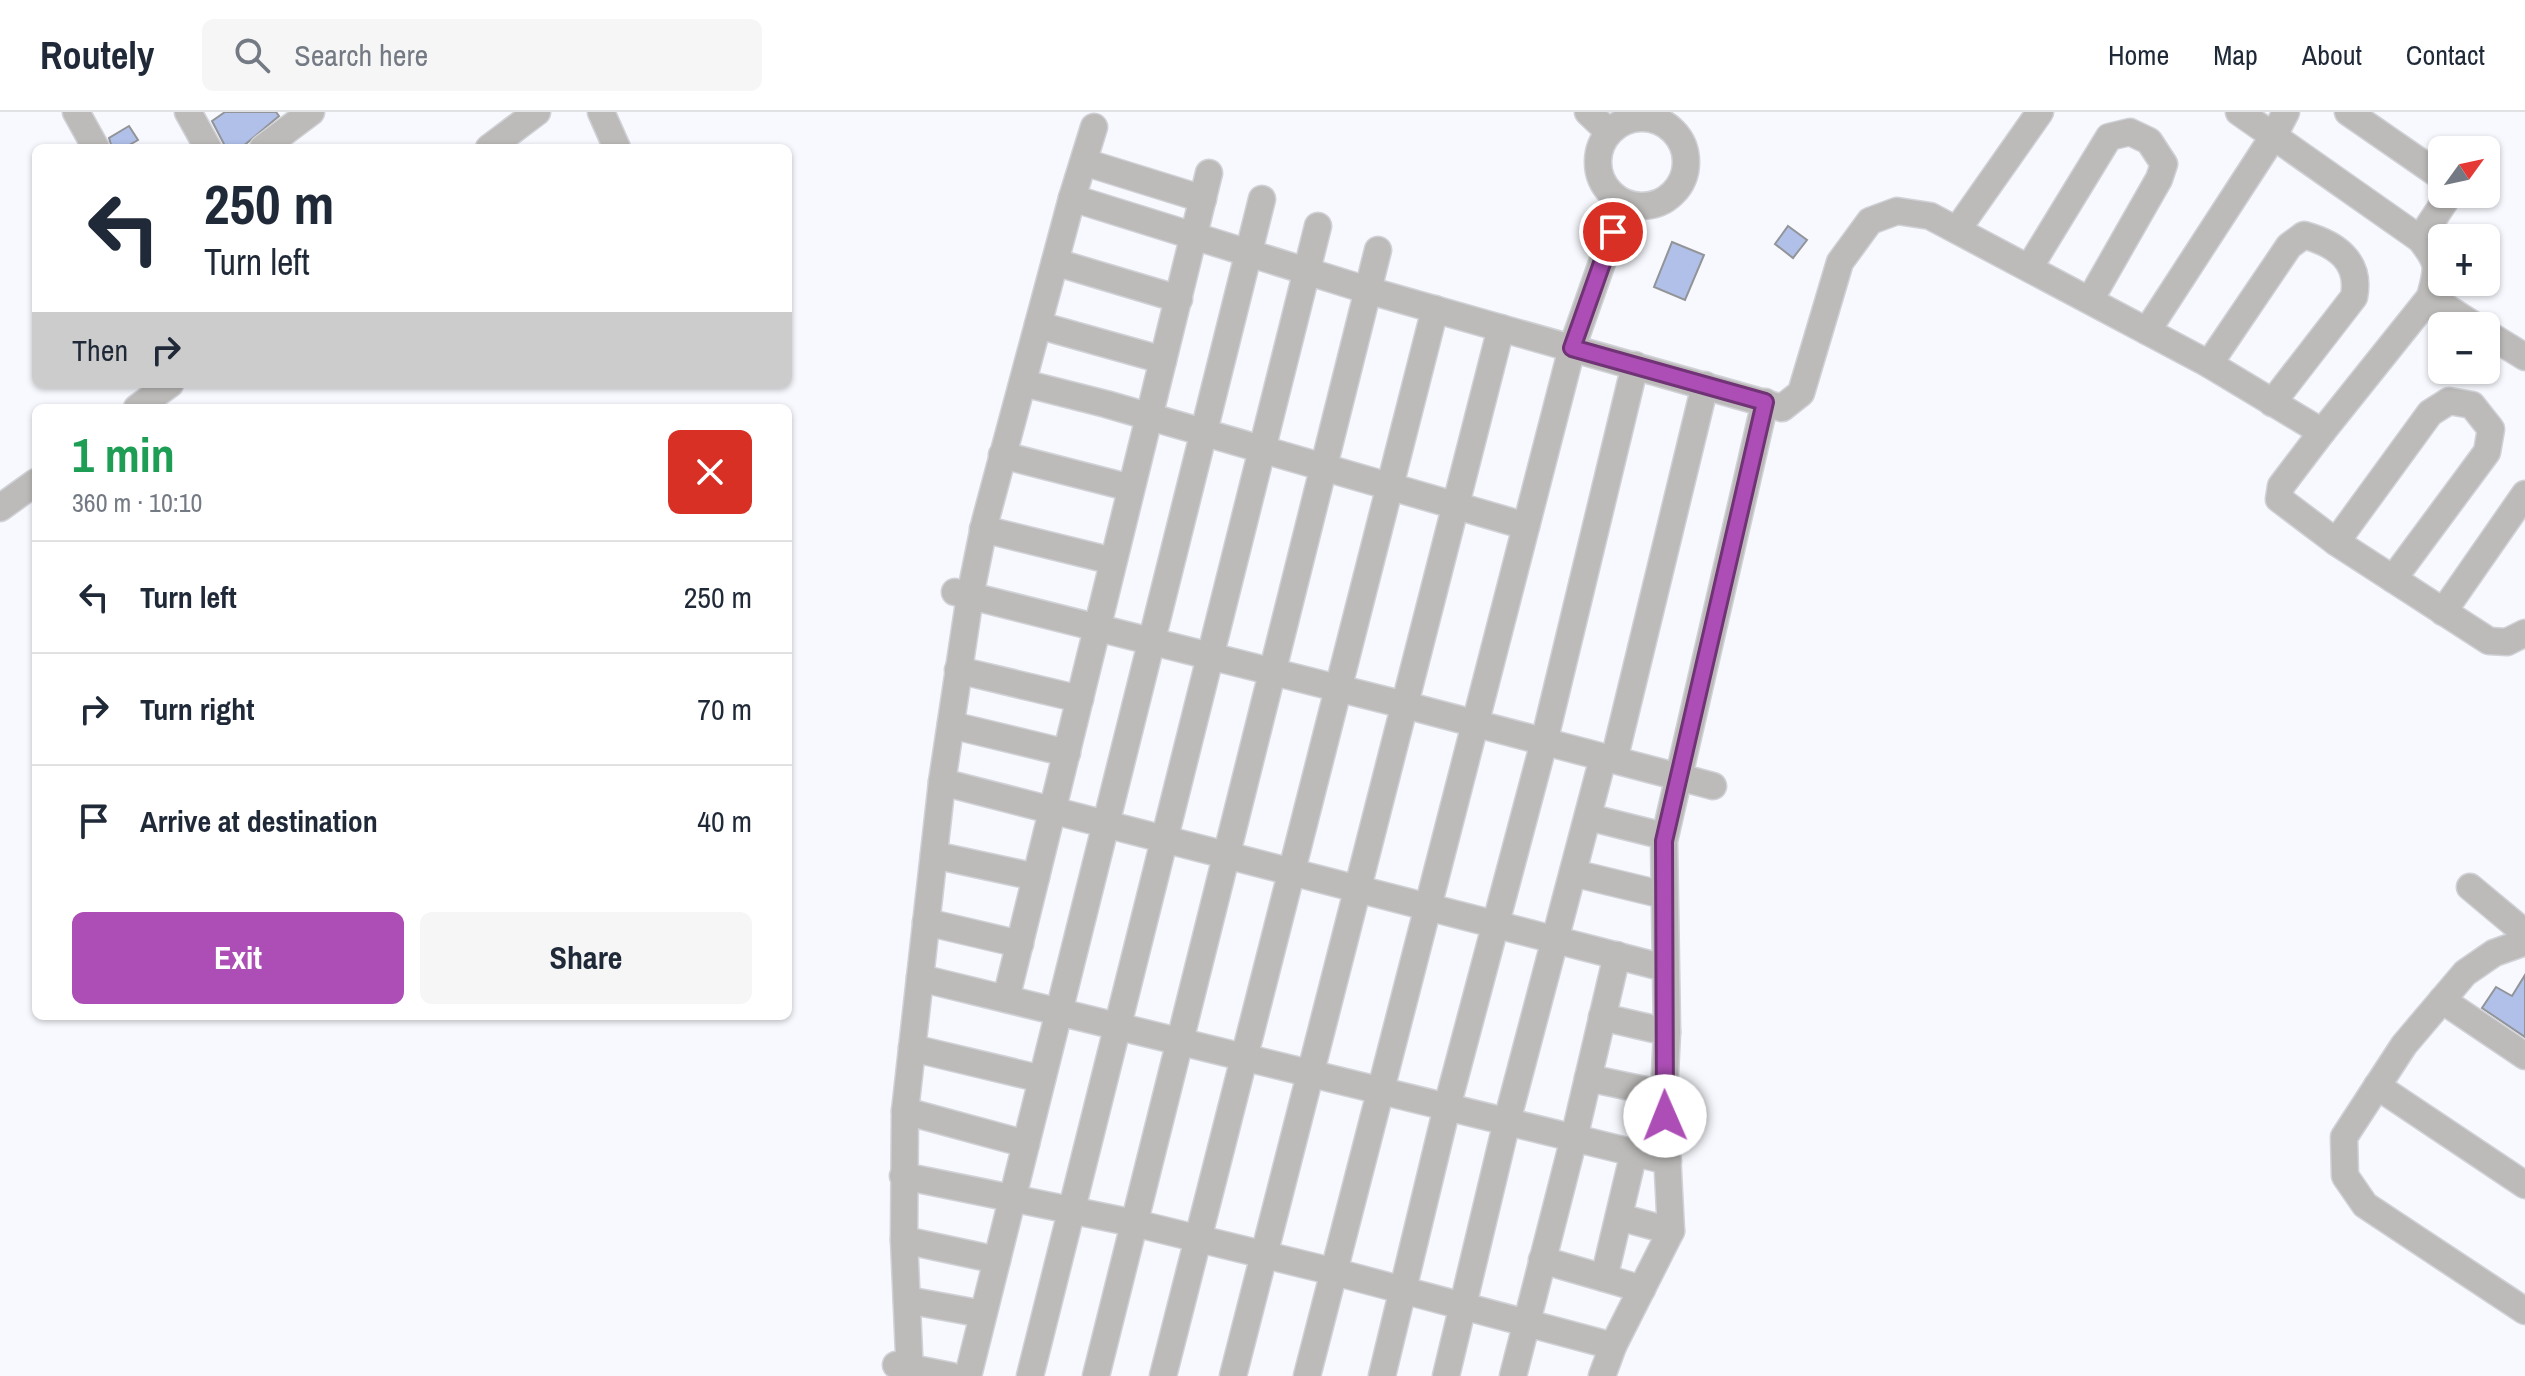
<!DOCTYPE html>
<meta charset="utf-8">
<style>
body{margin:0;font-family:"Archivo Narrow",sans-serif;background:#f6f6f7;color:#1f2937;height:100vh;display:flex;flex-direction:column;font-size:30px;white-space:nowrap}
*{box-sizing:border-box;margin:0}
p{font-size:26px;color:#747a83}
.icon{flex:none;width:44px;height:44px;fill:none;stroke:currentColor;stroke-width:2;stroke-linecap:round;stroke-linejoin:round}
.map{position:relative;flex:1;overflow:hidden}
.sheet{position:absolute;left:32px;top:292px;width:760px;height:616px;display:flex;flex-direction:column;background:#fff;border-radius:12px;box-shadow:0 2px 6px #0004}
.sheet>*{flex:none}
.guide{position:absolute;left:32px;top:32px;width:760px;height:244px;border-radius:12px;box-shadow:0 2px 6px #0004;background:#fff;color:#1f2937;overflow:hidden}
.needle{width:52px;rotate:57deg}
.tools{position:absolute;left:2428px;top:24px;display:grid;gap:16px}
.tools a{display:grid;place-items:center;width:72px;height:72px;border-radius:12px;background:#fff;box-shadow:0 2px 6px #0004;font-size:40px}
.pin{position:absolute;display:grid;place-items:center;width:68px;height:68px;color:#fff;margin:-34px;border:4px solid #fff;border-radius:50%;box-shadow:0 2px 8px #0007}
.me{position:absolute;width:88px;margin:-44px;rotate:359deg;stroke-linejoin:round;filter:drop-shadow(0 0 6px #0008)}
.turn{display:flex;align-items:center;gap:28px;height:168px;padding:0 40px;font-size:36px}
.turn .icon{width:104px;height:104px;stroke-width:2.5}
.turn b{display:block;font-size:56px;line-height:68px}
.then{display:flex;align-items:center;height:76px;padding:0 40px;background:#0003;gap:16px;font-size:30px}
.round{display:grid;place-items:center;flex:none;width:84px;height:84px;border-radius:12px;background:#f6f6f7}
.headline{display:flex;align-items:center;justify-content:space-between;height:136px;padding:0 40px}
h1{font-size:48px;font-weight:800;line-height:60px;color:#1e9e55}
.button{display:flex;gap:16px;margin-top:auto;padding:16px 40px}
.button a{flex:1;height:92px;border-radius:12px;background:#ad4eb6;color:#fff;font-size:32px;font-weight:800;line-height:92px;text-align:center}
.button a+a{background:#f6f6f7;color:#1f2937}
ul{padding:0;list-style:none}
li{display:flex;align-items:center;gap:24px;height:112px;padding:0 40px;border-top:2px solid #e0e1e3}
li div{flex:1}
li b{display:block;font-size:30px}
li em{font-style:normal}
header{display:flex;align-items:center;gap:48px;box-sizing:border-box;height:112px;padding:0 40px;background:#fff;border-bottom:2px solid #e0e1e3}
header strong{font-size:38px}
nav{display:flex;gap:44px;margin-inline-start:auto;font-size:28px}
.search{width:560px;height:72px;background:#f6f6f7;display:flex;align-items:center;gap:20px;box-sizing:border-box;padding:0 28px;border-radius:12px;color:#747a83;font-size:30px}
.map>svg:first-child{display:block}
</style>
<header>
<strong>Routely</strong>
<div class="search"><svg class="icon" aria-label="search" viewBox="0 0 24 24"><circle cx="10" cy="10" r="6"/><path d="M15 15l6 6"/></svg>Search here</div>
<nav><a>Home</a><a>Map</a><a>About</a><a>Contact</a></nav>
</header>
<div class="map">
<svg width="2525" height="1264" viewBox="0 0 2525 1264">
<rect width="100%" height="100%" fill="#f7f9fe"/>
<!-- building -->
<g fill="#b0c0e9" stroke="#929498" stroke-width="2">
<polygon points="225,0 276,0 279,4 241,36 226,36 212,9"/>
<polygon points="129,14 138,28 124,36 112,36 109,26"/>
<polygon points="1788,114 1807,128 1793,146 1775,132"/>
<polygon points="1672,130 1704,143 1685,188 1654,175"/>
<polygon points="2525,863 2525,925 2482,896 2496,875 2512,884"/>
</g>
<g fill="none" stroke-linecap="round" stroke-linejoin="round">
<defs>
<g id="minor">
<polyline points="76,0 96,36"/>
<polyline points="188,0 208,36"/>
<polyline points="601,0 617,36"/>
<polyline points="1588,0 1609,20"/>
<path d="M2239,0L2420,127C2440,152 2438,155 2430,185L2322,320"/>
<polyline points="2348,0 2442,65"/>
<circle cx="1642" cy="50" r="44"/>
<polyline points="263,36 311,0"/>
<polyline points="489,36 537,0"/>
<polyline points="1084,50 1203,87"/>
<polyline points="1072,86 1367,178 1782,296 1801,281 1840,150 1870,109 1897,99 1930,104 2209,252 2322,320 2281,374 2279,387 2336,430 2489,529 2507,530 2525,521"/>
<polyline points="1957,118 2040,0"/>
<polyline points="2420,127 2445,89 2446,82"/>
<polyline points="1055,150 1179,187"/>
<polyline points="2029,156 2109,25 2130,20 2149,29 2164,52 2159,67 2090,188"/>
<polyline points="2430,185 2475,214"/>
<polyline points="1038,213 1163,248"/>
<polyline points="2147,219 2273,25 2286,0"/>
<polyline points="2486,221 2525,245"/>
<path d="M2209,252L2289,134L2304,123C2336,132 2361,149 2354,185L2272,291"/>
<polyline points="1023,271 1106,292 1526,414"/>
<polyline points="137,296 170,272"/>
<polyline points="1002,343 1131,376"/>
<polyline points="0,396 36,370"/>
<polyline points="983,417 1113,449"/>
<polyline points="2336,430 2430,301 2449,289 2472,293 2491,317 2487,340 2393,467"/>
<polyline points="955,480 1405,593 1713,674"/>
<polyline points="2443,500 2525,382"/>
<polyline points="958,558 1080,587"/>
<polyline points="951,613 1067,641"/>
<polyline points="1614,648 1705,273"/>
<polyline points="942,670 1665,856"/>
<polyline points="1588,705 1664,724"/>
<polyline points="934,743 1036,765"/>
<polyline points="1573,761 1664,783"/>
<polyline points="2470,775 2525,821"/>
<polyline points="926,810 1020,832"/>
<polyline points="2525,830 2494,841 2465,861 2404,933 2344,1025 2345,1064 2365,1093 2525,1199"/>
<polyline points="920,866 1668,1049"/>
<polyline points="1006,887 1209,61"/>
<polyline points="2442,888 2525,944"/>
<polyline points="1602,905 1667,920"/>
<polyline points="912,936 1042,967"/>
<polyline points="1588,966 1664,982"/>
<polyline points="2377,974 2525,1073"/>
<polyline points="905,999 1026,1032"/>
<polyline points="903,1064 1134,1111 1335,1160 1613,1234"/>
<polyline points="1619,1105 1671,1119"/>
<polyline points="904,1128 997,1148"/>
<polyline points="1542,1148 1642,1177"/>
<polyline points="1604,1166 1634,1040"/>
<polyline points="907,1188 983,1202"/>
<polyline points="896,1253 951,1264"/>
<polyline points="910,1264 904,1128 905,999 942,670 970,484 985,410 1072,86 1094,15"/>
<polyline points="968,1264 1262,87"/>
<polyline points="1030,1264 1318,114"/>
<polyline points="1096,1264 1378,138"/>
<polyline points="1163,1264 1435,197"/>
<polyline points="1233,1264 1501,216"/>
<polyline points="1307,1264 1572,236 1623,91"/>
<polyline points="1382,1264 1447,995 1544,630 1635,253"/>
<polyline points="1446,1264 1507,1009 1603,646"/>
<polyline points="1513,1264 1574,1026 1617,843"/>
<polyline points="1602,1264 1613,1234 1671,1119 1664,982 1667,920 1664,729 1765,290"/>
</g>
</defs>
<!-- minor casing -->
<use href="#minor" stroke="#d0d2d7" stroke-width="29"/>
<!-- minor -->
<use href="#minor" stroke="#bdbbb9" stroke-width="26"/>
</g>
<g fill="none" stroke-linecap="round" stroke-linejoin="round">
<defs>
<polyline id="route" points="1613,120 1572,236 1765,290 1664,729 1665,1004"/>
</defs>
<!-- route casing -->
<use href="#route" stroke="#703376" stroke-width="20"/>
<!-- route -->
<use href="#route" stroke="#ad4eb6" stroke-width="14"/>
</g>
</svg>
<div class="tools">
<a><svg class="needle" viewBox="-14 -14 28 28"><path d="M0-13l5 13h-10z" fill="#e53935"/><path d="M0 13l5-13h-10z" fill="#747a83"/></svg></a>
<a>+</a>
<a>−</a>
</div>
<div class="pin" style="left:1613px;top:120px;background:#d93025"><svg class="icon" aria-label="arrive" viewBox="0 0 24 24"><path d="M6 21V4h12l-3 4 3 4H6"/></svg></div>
<svg class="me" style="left:1665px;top:1004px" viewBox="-20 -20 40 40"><circle r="19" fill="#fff"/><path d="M0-13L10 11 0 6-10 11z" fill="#ad4eb6"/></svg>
<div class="guide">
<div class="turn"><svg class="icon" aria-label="left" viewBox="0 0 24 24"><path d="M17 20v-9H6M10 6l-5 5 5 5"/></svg><div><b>250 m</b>Turn left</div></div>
<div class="then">Then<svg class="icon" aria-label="right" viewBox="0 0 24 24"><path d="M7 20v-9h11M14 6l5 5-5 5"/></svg></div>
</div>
<section class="sheet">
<div class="headline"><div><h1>1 min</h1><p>360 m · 10:10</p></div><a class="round" style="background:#d93025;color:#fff"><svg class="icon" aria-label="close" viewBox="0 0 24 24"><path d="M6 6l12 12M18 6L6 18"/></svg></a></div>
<ul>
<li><svg class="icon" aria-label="left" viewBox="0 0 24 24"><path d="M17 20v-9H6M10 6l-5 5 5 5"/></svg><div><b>Turn left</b></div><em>250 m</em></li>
<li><svg class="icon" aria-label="right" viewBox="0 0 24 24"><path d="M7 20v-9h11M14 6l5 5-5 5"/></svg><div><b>Turn right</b></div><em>70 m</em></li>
<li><svg class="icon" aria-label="arrive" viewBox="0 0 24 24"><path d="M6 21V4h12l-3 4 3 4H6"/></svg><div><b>Arrive at destination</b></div><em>40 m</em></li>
</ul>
<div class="button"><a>Exit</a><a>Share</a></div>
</section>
</div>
